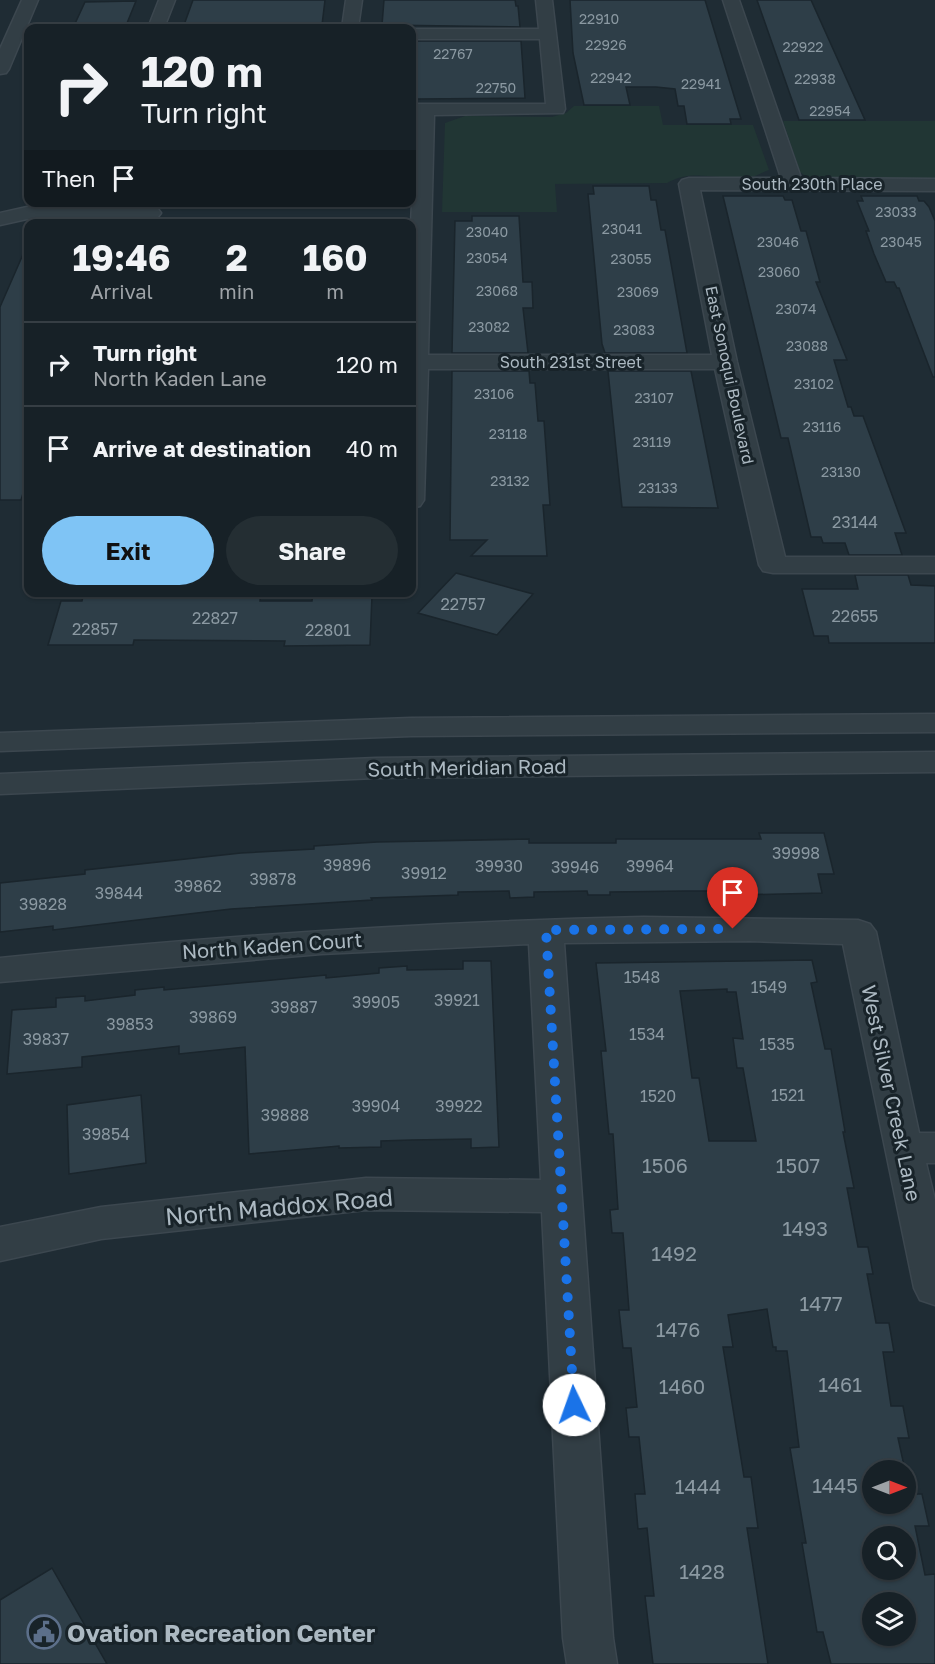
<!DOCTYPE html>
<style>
body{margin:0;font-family:"Golos Text",sans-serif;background:#242e33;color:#f1f3f6;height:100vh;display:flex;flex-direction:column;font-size:22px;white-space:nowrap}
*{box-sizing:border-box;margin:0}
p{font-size:20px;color:#9ea3a7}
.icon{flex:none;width:33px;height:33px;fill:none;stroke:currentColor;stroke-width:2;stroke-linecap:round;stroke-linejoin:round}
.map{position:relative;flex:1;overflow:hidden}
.sheet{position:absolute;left:24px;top:219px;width:392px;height:378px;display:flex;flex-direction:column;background:#172127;border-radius:12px;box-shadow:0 2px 4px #0004,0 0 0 2px #363e44}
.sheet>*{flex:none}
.banner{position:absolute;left:24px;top:24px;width:392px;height:183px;border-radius:12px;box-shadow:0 2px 4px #0004,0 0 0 2px #363e44;background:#172127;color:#f1f3f6;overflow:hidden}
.needle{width:39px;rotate:90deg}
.buttons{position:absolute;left:862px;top:1460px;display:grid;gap:12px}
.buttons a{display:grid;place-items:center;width:54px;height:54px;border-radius:50%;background:#172127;box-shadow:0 2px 4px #0004,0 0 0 2px #363e44;font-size:30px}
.pin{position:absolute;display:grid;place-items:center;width:51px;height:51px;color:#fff;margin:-62px -26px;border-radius:50% 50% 50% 0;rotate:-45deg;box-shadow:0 0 6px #0007}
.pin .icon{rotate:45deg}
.me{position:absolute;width:66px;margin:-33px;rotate:357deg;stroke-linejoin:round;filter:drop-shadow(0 0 4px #0008)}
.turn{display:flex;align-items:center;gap:21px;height:126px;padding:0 18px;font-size:27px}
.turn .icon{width:78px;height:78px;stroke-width:2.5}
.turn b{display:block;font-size:42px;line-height:51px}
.then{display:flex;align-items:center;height:57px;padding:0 18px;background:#0003;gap:12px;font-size:22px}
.eta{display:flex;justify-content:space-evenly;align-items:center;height:102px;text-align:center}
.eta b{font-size:36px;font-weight:700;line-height:42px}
.cta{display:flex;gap:12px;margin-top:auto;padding:12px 18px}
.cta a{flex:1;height:69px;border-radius:36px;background:#7fc4f5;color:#111;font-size:24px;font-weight:700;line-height:69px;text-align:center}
.cta a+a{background:#242e33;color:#f1f3f6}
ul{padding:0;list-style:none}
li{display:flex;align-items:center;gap:18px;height:84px;padding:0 18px;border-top:2px solid #363e44}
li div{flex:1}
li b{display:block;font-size:22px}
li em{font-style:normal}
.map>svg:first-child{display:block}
</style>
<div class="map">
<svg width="935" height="1664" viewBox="0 0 935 1664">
<rect width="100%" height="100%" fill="#1f2c34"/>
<!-- green -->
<g fill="#213634">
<path d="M574,106H659L663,125H753L769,170C763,172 757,176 751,177C722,182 694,167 667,183L555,184L557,212H442L445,123L465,116L552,117L566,113Z"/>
<polygon points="783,121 935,121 935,178 810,179 800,172"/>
</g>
<!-- building -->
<g fill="#2e3e48" stroke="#1a252c" stroke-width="1.5" fill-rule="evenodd">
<polygon points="193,0 325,0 322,25 184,25"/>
<polygon points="384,0 515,0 516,6 518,6 520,27 382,25"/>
<polygon points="570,0 705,0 741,119 730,119 731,124 687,124 684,106 678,106 675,89 656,87 626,87 630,105 584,105 573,53"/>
<polygon points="757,0 811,0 865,120 799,120"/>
<polygon points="136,1 125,28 73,28 85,2"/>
<polygon points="411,41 521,41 525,98 416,99 416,93 411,93"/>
<polygon points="593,186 649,186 651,200 656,200 661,230 665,230 687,353 605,353 602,344 588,194 594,194"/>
<polygon points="723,196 783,196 785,200 792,200 801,231 806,231 820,282 816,282 847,360 834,360 848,407 851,407 854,416 863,416 906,533 895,533 902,555 849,555 845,543 823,543 821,537 811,537 788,438 781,438"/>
<polygon points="861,196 917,196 919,201 924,201 929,207 935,221 935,377 933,377 899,288 897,288 894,282 886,282 874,254 866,231 869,231 857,201 863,201"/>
<polygon points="472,216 519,216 523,282 532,282 533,308 523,308 528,353 452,353 455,221 472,221"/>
<polygon points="28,243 28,477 21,500 0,500 0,307"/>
<polygon points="452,371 529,371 530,383 535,383 538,421 544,421 550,505 543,505 547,556 471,556 487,540 450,540"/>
<polygon points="608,371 691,371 718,508 622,507"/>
<polygon points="456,573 533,594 497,635 418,613"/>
<polygon points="855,575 908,575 911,585 935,586 935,643 829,643 828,636 814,636 802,589 858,589"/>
<polygon points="84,592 161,595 261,592 260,601 312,601 313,592 372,595 370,645 284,646 285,641 134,640 133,645 48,645 61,601 82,601"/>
<polygon points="759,833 824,833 834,874 818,874 822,893 735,895 734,891 685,891 610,892 610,895 588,895 587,891 534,892 534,897 510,898 509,891 458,892 458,895 371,898 372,900 231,909 53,930 53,926 0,932 0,883 85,874 85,870 241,853 314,849 314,846 377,842 529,839 529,843 616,843 616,839 761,839"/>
<path d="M812,960L817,982L811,983L825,1049H831L845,1132H843L854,1188H847L858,1247H868L873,1274H867L876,1323H889L894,1352H883L891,1406H903L909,1438H898L905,1470H873V1503H906V1475L910,1494H922L929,1526H915L925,1575L935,1574V1664H831L823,1632H817L802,1543H806L790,1448L799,1447L787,1351H776V1347H773L767,1309L728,1315L733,1347H723L744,1477H751L758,1528H747L768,1664H653L645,1596H654L647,1528L638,1529L635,1494H645L639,1437H629L626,1408L637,1407L631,1348H623L619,1310H629L623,1233H612L610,1210L618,1209L613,1134H609L601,1051H606L596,963ZM727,989V992H736L743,1039L733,1038L737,1068H743L756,1141H709L699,1078H692L680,991ZM873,1536H906V1569H873ZM873,1602H906V1635H873Z"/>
<polygon points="463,961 491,961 499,1147 471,1148 471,1139 411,1140 381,1141 381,1147 339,1148 339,1146 249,1154 245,1047 179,1054 179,1046 82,1057 82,1067 7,1074 12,1010 56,1007 56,998 85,996 85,1001 135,995 135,990 164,987 164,990 326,975 326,978 379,973 379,968 407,966 407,970 463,969"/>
<polygon points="141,1095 146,1163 69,1174 67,1105"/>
<polygon points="52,1568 107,1664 0,1664 0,1600"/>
</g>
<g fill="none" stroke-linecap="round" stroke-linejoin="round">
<defs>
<g id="minor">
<polygon points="22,0 38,0 9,69 6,73 0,74 0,49"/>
<polygon points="159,0 175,0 164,28 148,28"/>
<polygon points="346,0 362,0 358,28 342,28"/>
<polygon points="536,0 552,0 565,109 563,113 434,115 428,355 712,355 679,184 682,180 689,178 781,178 723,0 739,0 801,178 935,179 935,191 700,190 737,362 785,557 935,557 935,573 773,573 763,571 759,565 715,369 428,369 424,500 420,506 411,508 411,224 416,116 411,116 411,104 546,104 540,39 411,39 411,29 539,29"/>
<polygon points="27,207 151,207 158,209 161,213 158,217 151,219 27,219 0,225 0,213"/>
<polygon points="935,714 935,732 411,736 0,751 0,733 411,718"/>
<polygon points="935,752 935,772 376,778 0,794 0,774 376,758"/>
<path d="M643,917L858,920L870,924L876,932L919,1133H935V1163H926L935,1200V1305L920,1300L914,1288L843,944L750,941L564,943L613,1638L617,1664H567L563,1638L542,1212L366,1210L101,1239L0,1261V1227L101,1207L366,1178L541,1180L529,944L321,954L0,982V958C214,936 428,922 643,917Z"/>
</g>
</defs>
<!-- minor casing -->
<use href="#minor" stroke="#3c474f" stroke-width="3"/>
<!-- minor -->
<use href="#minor" fill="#323e45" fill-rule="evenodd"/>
</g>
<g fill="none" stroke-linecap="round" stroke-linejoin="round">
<!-- route -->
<polyline stroke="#1a73e8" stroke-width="10" stroke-dasharray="0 18" points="574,1405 546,930 733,929"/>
</g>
<!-- icons -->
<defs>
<symbol id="civic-ring" viewBox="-11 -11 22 22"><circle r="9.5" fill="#182329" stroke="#5c6f8a" stroke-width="1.5"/><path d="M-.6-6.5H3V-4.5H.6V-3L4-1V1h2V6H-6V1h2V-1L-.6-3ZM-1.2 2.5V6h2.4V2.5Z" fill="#5c6f8a"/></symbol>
</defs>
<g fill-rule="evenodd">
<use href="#civic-ring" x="25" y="1613" width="38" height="38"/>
</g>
<g text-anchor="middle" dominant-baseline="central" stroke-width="6" stroke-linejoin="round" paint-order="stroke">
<!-- far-number labels -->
<g font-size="14" fill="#8b99a2">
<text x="599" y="18">22910</text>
<text x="606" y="44">22926</text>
<text x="803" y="46">22922</text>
<text x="453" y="53">22767</text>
<text x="611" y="77">22942</text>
<text x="815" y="78">22938</text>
<text x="701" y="83">22941</text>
<text x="496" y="87">22750</text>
<text x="830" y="110">22954</text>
<text x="896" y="211">23033</text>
<text x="622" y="228">23041</text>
<text x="487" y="231">23040</text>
<text x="778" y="241">23046</text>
<text x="901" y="241">23045</text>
<text x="487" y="257">23054</text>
<text x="631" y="258">23055</text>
<text x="779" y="271">23060</text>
<text x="497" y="290">23068</text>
<text x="638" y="291">23069</text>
<text x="796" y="308">23074</text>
<text x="489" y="326">23082</text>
<text x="634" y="329">23083</text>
<text x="807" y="345">23088</text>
<text x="814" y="383">23102</text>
<text x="494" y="393">23106</text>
<text x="654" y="397">23107</text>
<text x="822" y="426">23116</text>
<text x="508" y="433">23118</text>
<text x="652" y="441">23119</text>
<text x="841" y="471">23130</text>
<text x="510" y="480">23132</text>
<text x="658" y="487">23133</text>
</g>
<!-- far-street labels -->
<g font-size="16" fill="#acb9c2" stroke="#182329">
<text x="812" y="184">South 230th Place</text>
<text x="571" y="362">South 231st Street</text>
<text transform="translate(730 375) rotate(78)">East Sonoqui Boulevard</text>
</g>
<!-- number labels -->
<g font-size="16" fill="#8b99a2">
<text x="855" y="522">23144</text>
<text x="463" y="604">22757</text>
<text x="855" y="616">22655</text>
<text x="215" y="618">22827</text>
<text x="95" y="629">22857</text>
<text x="328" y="630">22801</text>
<text x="796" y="853">39998</text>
<text x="347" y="865">39896</text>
<text x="499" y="866">39930</text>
<text x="650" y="866">39964</text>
<text x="575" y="867">39946</text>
<text x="424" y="873">39912</text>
<text x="273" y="879">39878</text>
<text x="198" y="886">39862</text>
<text x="119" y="893">39844</text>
<text x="43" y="904">39828</text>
<text x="642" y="977">1548</text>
<text x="769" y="987">1549</text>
<text x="457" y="1000">39921</text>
<text x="376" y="1002">39905</text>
<text x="294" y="1007">39887</text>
<text x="213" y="1017">39869</text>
<text x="130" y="1024">39853</text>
<text x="647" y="1034">1534</text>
<text x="46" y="1039">39837</text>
<text x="777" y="1044">1535</text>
<text x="788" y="1095">1521</text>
<text x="658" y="1096">1520</text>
<text x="376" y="1106">39904</text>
<text x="459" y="1106">39922</text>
<text x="285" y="1115">39888</text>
<text x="106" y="1134">39854</text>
</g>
<!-- street labels -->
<g font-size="20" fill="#acb9c2" stroke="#182329">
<text transform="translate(467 767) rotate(-1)">South Meridian Road</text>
<text transform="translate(272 945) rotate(-4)">North Kaden Court</text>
<text transform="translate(892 1093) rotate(78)">West Silver Creek Lane</text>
</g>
<!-- near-number labels -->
<g font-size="20" fill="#8b99a2">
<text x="665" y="1165">1506</text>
<text x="798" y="1165">1507</text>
<text x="805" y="1228">1493</text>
<text x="674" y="1253">1492</text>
<text x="821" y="1303">1477</text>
<text x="678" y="1329">1476</text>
<text x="840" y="1384">1461</text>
<text x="682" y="1386">1460</text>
<text x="835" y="1485">1445</text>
<text x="698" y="1486">1444</text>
<text x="702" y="1571">1428</text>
</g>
<!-- near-street labels -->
<g font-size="24" fill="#acb9c2" stroke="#182329">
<text transform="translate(279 1206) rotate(-5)">North Maddox Road</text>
</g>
<!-- near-poi labels -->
<g font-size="24" font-weight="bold" fill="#acb9c2" stroke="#182329" text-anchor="start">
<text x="67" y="1632">Ovation Recreation Center</text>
</g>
</g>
</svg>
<div class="buttons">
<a><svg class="needle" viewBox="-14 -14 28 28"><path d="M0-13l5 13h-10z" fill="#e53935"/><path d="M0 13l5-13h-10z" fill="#9ea3a7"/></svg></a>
<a><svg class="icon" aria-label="search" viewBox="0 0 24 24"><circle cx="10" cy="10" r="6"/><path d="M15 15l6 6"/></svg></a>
<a><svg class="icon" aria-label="layers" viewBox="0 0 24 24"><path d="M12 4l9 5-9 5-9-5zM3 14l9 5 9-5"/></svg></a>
</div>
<div class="pin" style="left:733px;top:929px;background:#d93025"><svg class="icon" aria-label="arrive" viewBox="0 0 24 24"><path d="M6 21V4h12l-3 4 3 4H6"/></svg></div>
<svg class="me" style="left:574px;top:1405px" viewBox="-20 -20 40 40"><circle r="19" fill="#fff"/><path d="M0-13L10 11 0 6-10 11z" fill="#1a73e8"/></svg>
<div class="banner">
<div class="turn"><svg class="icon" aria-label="right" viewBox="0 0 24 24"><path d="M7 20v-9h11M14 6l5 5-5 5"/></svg><div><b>120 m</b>Turn right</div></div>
<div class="then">Then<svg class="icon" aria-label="arrive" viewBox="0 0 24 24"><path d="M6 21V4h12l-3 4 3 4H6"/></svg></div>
</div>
<section class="sheet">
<div class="eta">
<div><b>19:46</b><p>Arrival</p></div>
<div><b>2</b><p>min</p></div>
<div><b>160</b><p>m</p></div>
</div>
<ul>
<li><svg class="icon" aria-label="right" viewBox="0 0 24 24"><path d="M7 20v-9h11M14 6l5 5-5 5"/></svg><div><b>Turn right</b><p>North Kaden Lane</p></div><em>120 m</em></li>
<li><svg class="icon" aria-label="arrive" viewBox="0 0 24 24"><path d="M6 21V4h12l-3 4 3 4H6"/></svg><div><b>Arrive at destination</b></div><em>40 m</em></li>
</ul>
<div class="cta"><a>Exit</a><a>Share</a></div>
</section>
</div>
